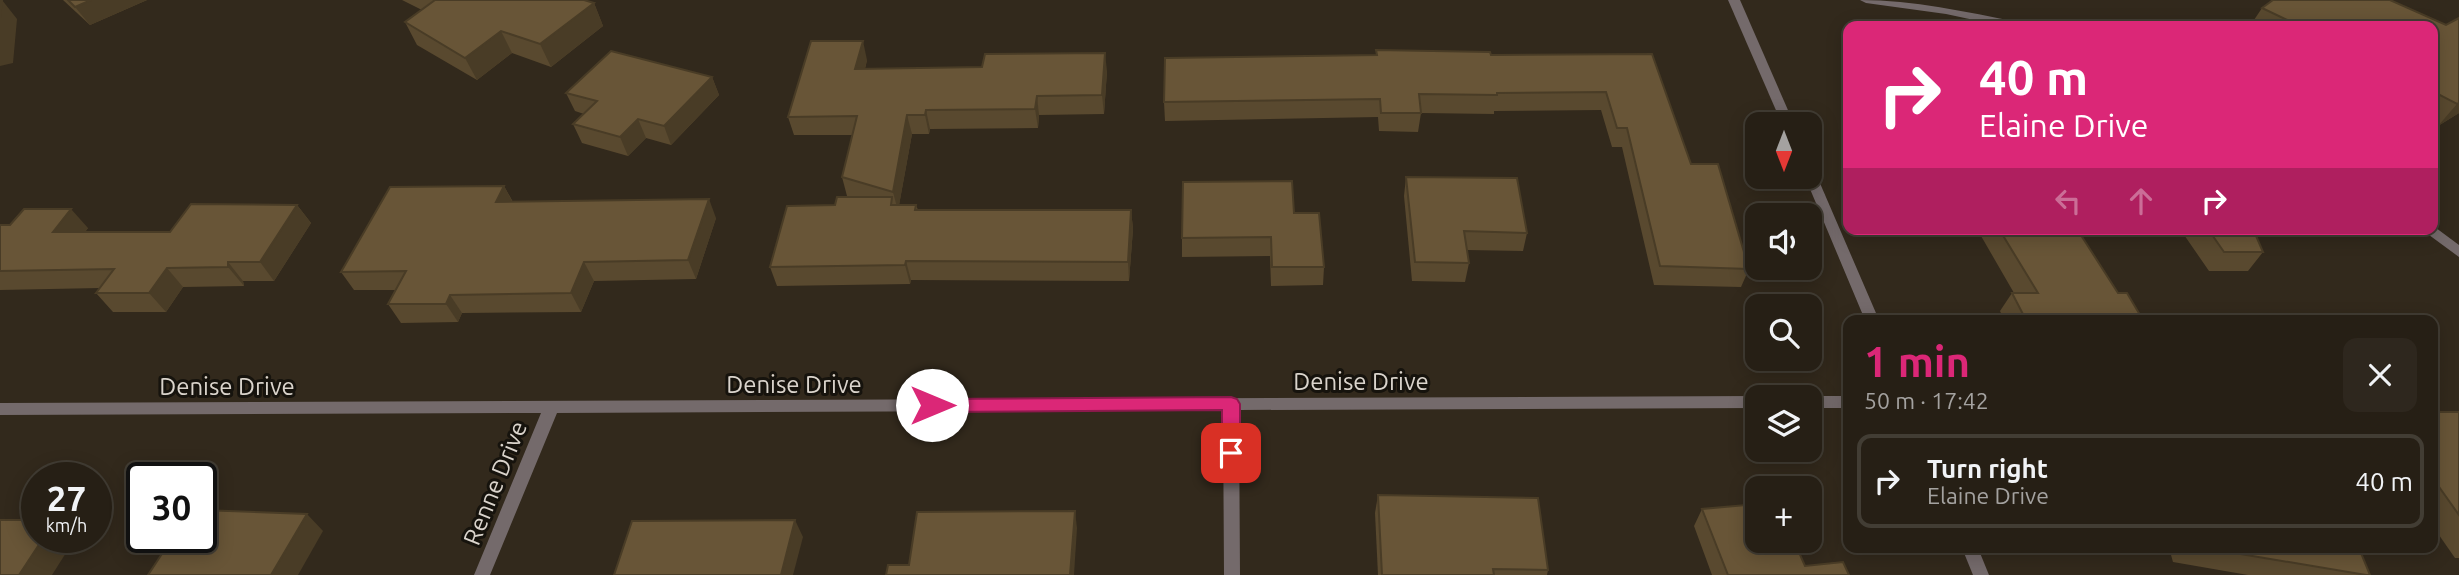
<!DOCTYPE html>
<meta charset="utf-8">
<style>
body{margin:0;font-family:Ubuntu,sans-serif;background:#2e271e;color:#f1f3f6;height:100vh;display:flex;flex-direction:column;font-size:26px;white-space:nowrap}
*{box-sizing:border-box;margin:0}
p{font-size:23px;color:#a4a2a0}
.icon{flex:none;width:38px;height:38px;fill:none;stroke:currentColor;stroke-width:2;stroke-linecap:round;stroke-linejoin:round}
.map{position:relative;flex:1;overflow:hidden}
.drawer{position:absolute;left:1843px;top:315px;width:595px;height:238px;display:flex;flex-direction:column;background:#261f15;border-radius:14px;box-shadow:0 4px 18px #0003,0 0 0 2px #423d34}
.drawer>*{flex:none}
.banner{position:absolute;left:1843px;top:21px;width:595px;height:214px;border-radius:14px;box-shadow:0 4px 18px #0003,0 0 0 2px #423d34;background:#db2777;color:#fff;overflow:hidden}
.needle{width:46px;rotate:180deg}
.buttons{position:absolute;left:1745px;top:112px;display:grid;gap:14px}
.buttons a{display:grid;place-items:center;width:77px;height:77px;border-radius:14px;background:#261f15;box-shadow:0 4px 18px #0003,0 0 0 2px #423d34;font-size:35px}
.speed{position:absolute;left:21px;top:462px;display:flex;gap:14px;font-size:35px;font-weight:700;text-align:center}
.speed>*{display:grid;place-content:center;width:91px;height:91px;border-radius:50%;background:#261f15;box-shadow:0 4px 18px #0003,0 0 0 2px #423d34;line-height:1}
.speed small{font-size:18px;font-weight:400}
.speed .limit{border:4px solid #111;border-radius:10px;background:#fff;color:#111}
.pin{position:absolute;display:grid;place-items:center;width:60px;height:60px;color:#fff;margin:-30px;border-radius:14px;box-shadow:0 4px 10px #0006}
.me{position:absolute;width:77px;margin:-38px;rotate:90deg;stroke-linejoin:round;filter:drop-shadow(0 0 5px #0008)}
.turn{display:flex;align-items:center;gap:24px;height:147px;padding:0 21px;font-size:32px}
.turn .icon{width:91px;height:91px;stroke-width:2.5}
.turn b{display:block;font-size:49px;line-height:60px}
.lanes{display:flex;align-items:center;height:66px;padding:0 21px;background:#0003;justify-content:center;gap:35px;direction:ltr}
.lanes .off{opacity:.35}
.round{display:grid;place-items:center;flex:none;width:74px;height:74px;border-radius:14px;background:#2e271e}
.headline{display:flex;align-items:center;justify-content:space-between;height:119px;padding:0 21px}
h1{font-size:42px;font-weight:700;line-height:52px;color:#db2777}
ul{padding:0;list-style:none}
li{display:flex;align-items:center;gap:21px;height:94px;margin:0 14px 10px;padding:0 7px;border:4px solid #423d34;border-radius:14px}
li div{flex:1}
li b{display:block;font-size:26px}
li em{font-style:normal}
.map>svg:first-child{display:block}
</style>
<div class="map">
<svg width="2459" height="575" viewBox="0 0 2459 575">
<rect width="100%" height="100%" fill="#32291c"/>
<g fill="none" stroke-linecap="round" stroke-linejoin="round">
<!-- street -->
<g fill="#746a6b" fill-rule="evenodd">
<polygon points="1728,0 1740,0 1794,124 1782,124"/>
<path d="M1860,0C1914,0 1966,12 2018,22L2024,26H2002L1946,14L1866,3Z"/>
<polygon points="1810,170 1816,174 1879,320 1865,320 1805,177 1810,177"/>
<polygon points="2432,225 2459,245 2459,257 2425,232 2423,229 2432,229"/>
<polygon points="1757,396 1761,397 1757,397 1757,408 1239,410 1240,575 1224,575 1223,410 557,413 490,575 474,575 541,413 0,415 0,403"/>
<polygon points="1810,396 1848,396 1848,408 1810,408 1810,397 1806,397"/>
<polygon points="1962,548 1978,548 1989,575 1973,575"/>
</g>
</g>
<!-- wall -->
<g fill="#59492f">
<polygon points="63,0 147,0 90,25"/>
<polygon points="402,0 584,0 594,3 603,26 551,67 512,53 477,80 417,45 405,22 422,10"/>
<polygon points="2262,8 2446,25 2459,113 2438,126 2432,123 2432,26 2250,26"/>
<polygon points="1376,50 1491,55 1652,54 1691,164 1749,269 1741,287 1654,285 1622,147 1612,147 1601,110 1494,111 1494,114 1421,113 1418,132 1379,131 1378,117 1165,121 1164,102 1376,55"/>
<polygon points="867,60 865,69 1107,71 1104,114 1039,115 1038,128 930,129 929,134 912,134 899,205 916,205 918,210 1131,210 1133,229 1129,281 911,280 910,284 777,286 770,267 835,205 851,197 847,196 842,177 853,135 794,135 788,117"/>
<polygon points="712,77 719,95 671,145 646,138 628,156 582,143 573,124 584,114 575,111 566,93"/>
<polygon points="1406,177 1527,233 1523,251 1467,250 1469,263 1465,282 1412,281 1404,196"/>
<polygon points="504,186 513,202 716,218 696,279 594,281 581,312 462,313 458,322 401,323 388,304 396,290 354,290 341,272"/>
<polygon points="297,205 311,223 274,281 243,281 244,286 183,287 166,312 113,312 96,293 100,288 0,290 0,225 88,228 85,232 170,232"/>
<polygon points="1294,213 1324,267 1323,285 1271,286 1270,256 1182,257 1182,238"/>
<polygon points="1977,229 2077,229 2118,293 2143,320 2004,320 2000,311 2012,293 2014,293"/>
<polygon points="2180,229 2263,229 2257,237 2263,252 2248,271 2209,271"/>
<polygon points="2432,412 2459,412 2459,558 2455,558 2432,525"/>
<polygon points="1378,495 1548,570 1547,575 1378,575 1375,513"/>
<polygon points="1702,509 1805,566 1849,575 1712,575 1694,526"/>
<polygon points="2169,548 2359,548 2370,575 2248,575 2173,562"/>
</g>
<!-- shaded-wall -->
<g fill="#493c26">
<polygon points="2,0 17,19 13,63 0,66 0,18"/>
<polygon points="91,0 147,0 90,25 75,7"/>
<polygon points="594,3 603,26 551,67 540,44"/>
<polygon points="501,31 512,53 477,80 465,58"/>
<polygon points="863,41 867,60 860,88 855,69"/>
<polygon points="1105,53 1107,71 1104,114 1102,95"/>
<polygon points="712,77 719,95 671,145 664,126"/>
<polygon points="1037,96 1039,115 1038,128 1035,109"/>
<polygon points="2459,103 2459,113 2438,126 2457,104"/>
<polygon points="926,110 930,129 929,134 925,115"/>
<polygon points="907,115 912,134 898,211 893,192"/>
<polygon points="638,119 646,138 628,156 620,137"/>
<polygon points="504,186 514,205 496,202"/>
<polygon points="709,199 716,218 696,279 688,260"/>
<polygon points="297,205 311,223 274,281 260,262"/>
<polygon points="71,209 88,228 70,251 53,232"/>
<polygon points="1131,210 1133,229 1129,281 1128,262"/>
<polygon points="2257,229 2263,229 2253,241 2254,231"/>
<polygon points="906,261 911,280 910,284 905,265"/>
<polygon points="228,262 243,281 244,286 228,267"/>
<polygon points="584,262 594,281 581,312 571,293"/>
<polygon points="167,268 183,287 166,312 149,293"/>
<polygon points="450,295 462,313 458,322 446,304"/>
<polygon points="1075,511 1077,528 1074,575 1070,575"/>
<polygon points="307,514 323,531 298,575 271,575"/>
<polygon points="795,520 803,537 793,575 781,575"/>
<polygon points="44,537 76,537 52,575 19,575"/>
</g>
<!-- building -->
<g fill="#685537" stroke="#493c26" stroke-width="2">
<polygon points="2,0 0,18 0,1"/>
<polygon points="68,0 91,0 75,7"/>
<polygon points="434,0 584,0 594,3 540,44 501,31 465,58 405,22 435,0"/>
<polygon points="2273,0 2390,0 2446,25 2459,18 2459,103 2457,104 2432,91 2432,26 2300,26 2262,8"/>
<polygon points="811,41 863,41 855,69 982,67 985,54 1105,53 1102,95 1037,96 1035,109 926,110 925,115 907,115 893,192 842,177 857,116 788,117"/>
<polygon points="1376,50 1490,52 1491,55 1652,54 1691,164 1718,164 1749,269 1660,266 1627,128 1617,128 1606,92 1497,93 1497,95 1419,94 1421,113 1381,113 1380,99 1164,102 1165,58 1377,55"/>
<polygon points="611,51 712,77 664,126 638,119 620,137 573,124 597,101 566,93"/>
<polygon points="1406,177 1517,178 1527,233 1464,231 1469,263 1415,262"/>
<polygon points="1292,181 1294,213 1319,213 1324,267 1272,267 1271,237 1182,238 1183,182"/>
<polygon points="504,186 496,202 709,199 688,260 584,262 571,293 450,295 446,304 388,304 406,271 341,272 390,187"/>
<polygon points="837,197 892,197 891,205 916,205 915,210 1131,210 1128,262 906,261 905,265 770,267 787,206 835,205"/>
<polygon points="191,204 297,205 260,262 228,262 228,267 167,268 149,293 96,293 114,269 0,271 0,225 10,225 24,209 71,209 53,232 170,232"/>
<polygon points="1999,229 2077,229 2118,293 2127,293 2143,320 2026,320 2012,293 2038,293"/>
<polygon points="2208,229 2257,229 2254,231 2263,252 2224,252"/>
<polygon points="2432,412 2459,412 2459,515 2432,477"/>
<polygon points="1378,495 1538,498 1548,570 1493,569 1494,575 1382,575"/>
<polygon points="1757,504 1757,541 1794,541 1805,566 1843,562 1849,575 1728,575 1702,509"/>
<polygon points="201,510 307,514 271,575 148,575 173,537 201,537"/>
<polygon points="1075,511 1070,575 886,575 888,565 909,565 917,512"/>
<polygon points="0,520 37,520 37,537 44,537 19,575 0,575"/>
<polygon points="795,520 781,575 614,575 632,521"/>
<polygon points="2205,548 2359,548 2370,575 2366,575"/>
</g>
<!-- route -->
<polygon fill="#db2777" stroke="#8e194d" stroke-width="2" points="1231,397 1237,399 1240,404 1240,453 1238,458 1231,460 1225,458 1222,453 1222,410 932,412 926,410 923,405 926,401 932,399"/>
<g text-anchor="middle" dominant-baseline="central" stroke-width="6" stroke-linejoin="round" paint-order="stroke">
<!-- street labels -->
<g font-size="24" fill="#dad4cc" stroke="#16130d">
<text x="1361" y="381">Denise Drive</text>
<text x="794" y="384">Denise Drive</text>
<text x="227" y="386">Denise Drive</text>
<text transform="translate(495 483) rotate(-68)">Renne Drive</text>
</g>
</g>
</svg>
<div class="buttons">
<a><svg class="needle" viewBox="-14 -14 28 28"><path d="M0-13l5 13h-10z" fill="#e53935"/><path d="M0 13l5-13h-10z" fill="#a4a2a0"/></svg></a>
<a><svg class="icon" aria-label="sound" viewBox="0 0 24 24"><path d="M4 9h4l5-4v14l-5-4H4zM17 9q2 3 0 6"/></svg></a>
<a><svg class="icon" aria-label="search" viewBox="0 0 24 24"><circle cx="10" cy="10" r="6"/><path d="M15 15l6 6"/></svg></a>
<a><svg class="icon" aria-label="layers" viewBox="0 0 24 24"><path d="M12 4l9 5-9 5-9-5zM3 14l9 5 9-5"/></svg></a>
<a>+</a>
</div>
<div class="speed"><div>27<small>km/h</small></div><div class="limit">30</div></div>
<div class="pin" style="left:1231px;top:453px;background:#d93025"><svg class="icon" aria-label="arrive" viewBox="0 0 24 24"><path d="M6 21V4h12l-3 4 3 4H6"/></svg></div>
<svg class="me" style="left:932px;top:405px" viewBox="-20 -20 40 40"><circle r="19" fill="#fff"/><path d="M0-13L10 11 0 6-10 11z" fill="#db2777"/></svg>
<div class="banner">
<div class="turn"><svg class="icon" aria-label="right" viewBox="0 0 24 24"><path d="M7 20v-9h11M14 6l5 5-5 5"/></svg><div><b>40 m</b>Elaine Drive</div></div>
<div class="lanes"><svg class="icon off" aria-label="left" viewBox="0 0 24 24"><path d="M17 20v-9H6M10 6l-5 5 5 5"/></svg><svg class="icon off" aria-label="ahead" viewBox="0 0 24 24"><path d="M12 20V5M6 11l6-6 6 6"/></svg><svg class="icon" aria-label="right" viewBox="0 0 24 24"><path d="M7 20v-9h11M14 6l5 5-5 5"/></svg></div>
</div>
<section class="drawer">
<div class="headline"><div><h1>1 min</h1><p>50 m · 17:42</p></div><a class="round"><svg class="icon" aria-label="close" viewBox="0 0 24 24"><path d="M6 6l12 12M18 6L6 18"/></svg></a></div>
<ul>
<li><svg class="icon" aria-label="right" viewBox="0 0 24 24"><path d="M7 20v-9h11M14 6l5 5-5 5"/></svg><div><b>Turn right</b><p>Elaine Drive</p></div><em>40 m</em></li>
</ul>
</section>
</div>
